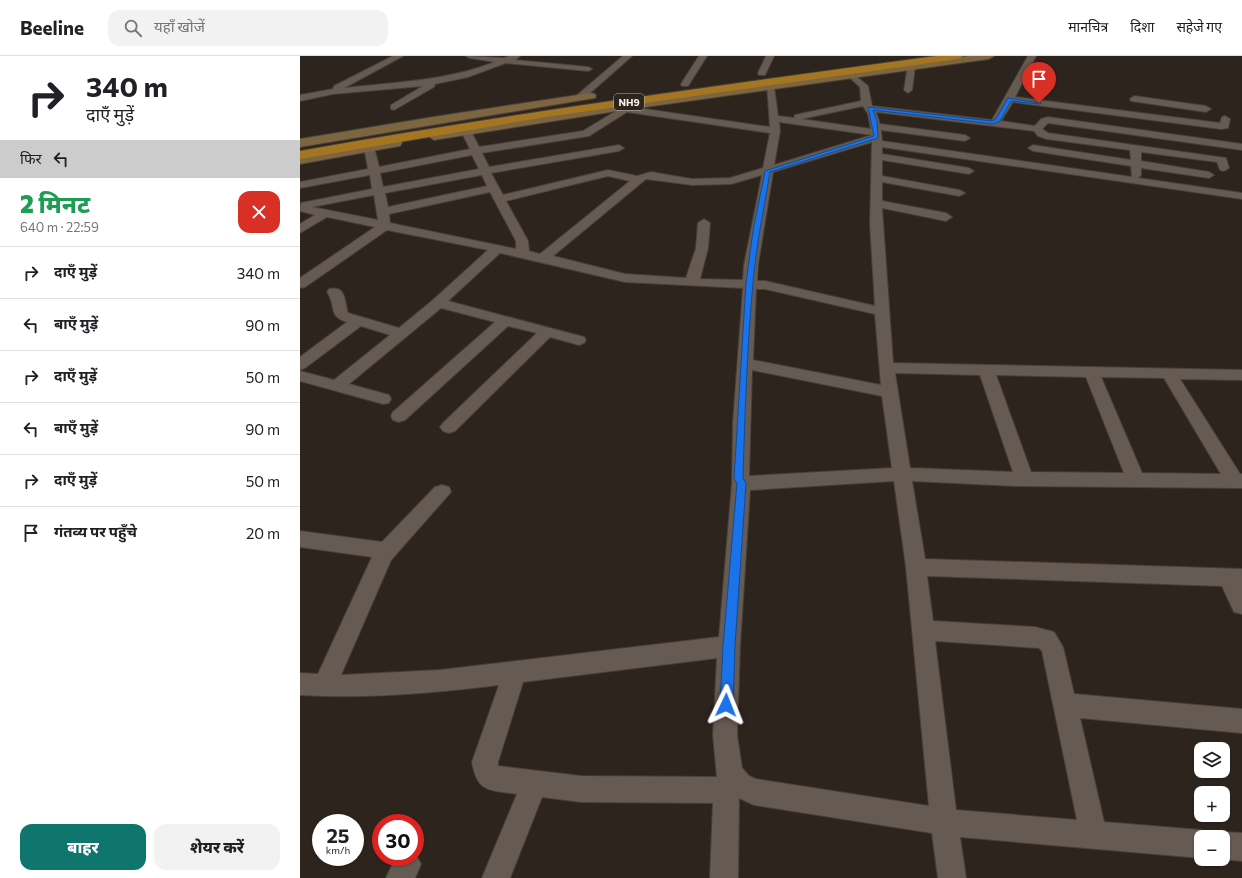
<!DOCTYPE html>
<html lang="hi">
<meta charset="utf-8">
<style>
body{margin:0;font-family:Commissioner,"Noto Sans Devanagari",sans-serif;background:#f2f2f2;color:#202124;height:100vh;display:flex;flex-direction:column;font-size:15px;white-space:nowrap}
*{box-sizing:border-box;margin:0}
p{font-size:13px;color:#757577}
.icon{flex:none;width:22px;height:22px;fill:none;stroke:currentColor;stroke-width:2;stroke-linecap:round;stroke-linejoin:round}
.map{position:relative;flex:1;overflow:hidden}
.panel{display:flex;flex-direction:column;background:#fff;width:300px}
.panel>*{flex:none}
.top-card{background:#fff;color:#202124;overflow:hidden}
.buttons{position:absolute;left:894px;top:686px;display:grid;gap:8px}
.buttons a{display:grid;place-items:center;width:36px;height:36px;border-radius:8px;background:#fff;box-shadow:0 1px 3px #0004;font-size:20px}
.speed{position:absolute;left:12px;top:758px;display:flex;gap:8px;font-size:20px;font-weight:700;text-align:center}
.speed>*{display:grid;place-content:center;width:52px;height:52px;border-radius:50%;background:#fff;box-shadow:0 1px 3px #0004;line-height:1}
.speed small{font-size:10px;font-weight:400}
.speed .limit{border:6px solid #d22;background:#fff;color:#111}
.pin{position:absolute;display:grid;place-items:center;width:34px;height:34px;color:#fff;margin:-41px -17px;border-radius:50% 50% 50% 0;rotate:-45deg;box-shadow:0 0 4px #0007}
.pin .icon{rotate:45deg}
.me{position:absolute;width:44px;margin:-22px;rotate:2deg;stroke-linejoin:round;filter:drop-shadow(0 0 3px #0008)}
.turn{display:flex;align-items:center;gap:14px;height:84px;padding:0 20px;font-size:18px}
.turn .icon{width:52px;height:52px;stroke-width:2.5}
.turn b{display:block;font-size:28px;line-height:34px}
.then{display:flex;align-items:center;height:38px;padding:0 20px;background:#0003;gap:8px;font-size:15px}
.round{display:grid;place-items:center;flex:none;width:42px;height:42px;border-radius:12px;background:#f2f2f2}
.head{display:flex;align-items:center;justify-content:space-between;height:68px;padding:0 20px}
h1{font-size:24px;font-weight:800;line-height:30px;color:#1e9e55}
.button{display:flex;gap:8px;margin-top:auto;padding:8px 20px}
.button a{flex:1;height:46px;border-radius:12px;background:#0f766e;color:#fff;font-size:16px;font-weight:800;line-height:46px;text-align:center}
.button a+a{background:#f2f2f2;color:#202124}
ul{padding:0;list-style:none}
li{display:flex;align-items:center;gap:12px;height:52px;padding:0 20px;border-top:1px solid #e0e0e0}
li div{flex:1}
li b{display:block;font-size:15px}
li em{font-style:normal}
header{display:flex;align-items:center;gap:24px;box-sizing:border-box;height:56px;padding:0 20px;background:#fff;border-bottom:1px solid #e0e0e0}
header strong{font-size:19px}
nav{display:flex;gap:22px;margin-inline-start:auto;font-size:14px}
.search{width:280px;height:36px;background:#f2f2f2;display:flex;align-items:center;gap:10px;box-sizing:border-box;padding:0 14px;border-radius:12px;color:#757577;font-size:15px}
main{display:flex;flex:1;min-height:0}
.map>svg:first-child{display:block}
</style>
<header>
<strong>Beeline</strong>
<div class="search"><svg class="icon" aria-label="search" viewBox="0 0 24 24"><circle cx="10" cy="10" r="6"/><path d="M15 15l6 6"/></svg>यहाँ खोजें</div>
<nav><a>मानचित्र</a><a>दिशा</a><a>सहेजे गए</a></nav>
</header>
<main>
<section class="panel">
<div class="top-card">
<div class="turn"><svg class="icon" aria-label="right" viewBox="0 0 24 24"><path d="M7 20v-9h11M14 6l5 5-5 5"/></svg><div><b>340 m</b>दाएँ मुड़ें</div></div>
<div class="then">फिर<svg class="icon" aria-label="left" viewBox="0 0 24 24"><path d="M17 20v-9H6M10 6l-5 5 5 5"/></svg></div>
</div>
<div class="head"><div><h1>2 मिनट</h1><p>640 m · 22:59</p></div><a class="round" style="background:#d93025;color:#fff"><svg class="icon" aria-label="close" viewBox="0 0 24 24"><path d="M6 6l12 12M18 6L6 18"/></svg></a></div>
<ul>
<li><svg class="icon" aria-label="right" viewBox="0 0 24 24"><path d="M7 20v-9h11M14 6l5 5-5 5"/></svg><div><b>दाएँ मुड़ें</b></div><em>340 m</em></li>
<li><svg class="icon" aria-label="left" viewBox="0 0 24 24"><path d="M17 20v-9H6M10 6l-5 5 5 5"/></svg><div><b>बाएँ मुड़ें</b></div><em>90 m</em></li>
<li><svg class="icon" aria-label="right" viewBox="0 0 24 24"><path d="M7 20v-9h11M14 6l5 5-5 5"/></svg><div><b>दाएँ मुड़ें</b></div><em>50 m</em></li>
<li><svg class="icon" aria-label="left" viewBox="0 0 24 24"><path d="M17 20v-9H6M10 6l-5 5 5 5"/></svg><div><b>बाएँ मुड़ें</b></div><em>90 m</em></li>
<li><svg class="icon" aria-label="right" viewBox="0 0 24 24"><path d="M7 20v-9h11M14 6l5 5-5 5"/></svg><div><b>दाएँ मुड़ें</b></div><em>50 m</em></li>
<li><svg class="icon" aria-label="arrive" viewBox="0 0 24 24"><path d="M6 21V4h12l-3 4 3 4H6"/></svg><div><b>गंतव्य पर पहुँचे</b></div><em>20 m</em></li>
</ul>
<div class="button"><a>बाहर</a><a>शेयर करें</a></div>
</section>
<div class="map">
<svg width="942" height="822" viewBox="0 0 942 822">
<rect width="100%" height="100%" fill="#2d241d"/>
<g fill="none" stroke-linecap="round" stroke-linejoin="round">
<defs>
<g id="minor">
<path d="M93,0H103L44,32C96,26 146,25 195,6L170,2L166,0L204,2L209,0H220L215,4L288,11L292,13L288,15L206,7L168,21L135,28L134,31L94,54L91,53V49L123,30L33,38L0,45V39L33,33L34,30Z"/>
<polygon points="323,0 332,0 282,44 276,44 276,40"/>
<polygon points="399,0 407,0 388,30 382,30 381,28"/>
<polygon points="466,0 474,0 465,19 459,19 458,17"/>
<path d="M728,0H736L715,41L920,67L922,61L925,60L930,63L928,72L921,73L713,46L701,65L735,70L741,63L748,61L942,88V94L748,67L742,73L748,77L926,102L929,112L924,115L920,114L917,106L841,96V105L909,116L914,119L909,122L841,112V119L838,122L942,137V143L582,91V98L669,112L674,115L669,118L582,104V120L659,134L665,137L659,140L582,126V145L646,157L652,161L646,165L582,152L593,307L942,314V324L880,323L940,418H942V432L715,430L612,425L625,503L942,513V558L934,556L922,530L627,520L633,565L735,571L754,576L763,591L774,638L942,653V677L780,662L804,766L901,774L911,778L912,781H901V802L660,781L666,822H638L632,777L454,749L439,742L438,822H410L413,747L281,746L242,741L210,822H182L217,738C190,734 177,737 172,706L199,629C133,637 67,643 0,639V617L18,618L72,501L0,491V475L82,486L135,431L142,429L149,431L151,436L91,504L41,619L140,614L419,581L432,427L433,367L443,232L325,226L200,197L148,245L284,281L286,284L284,287L279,289L250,281L155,375L149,377L143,375L140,371L143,367L237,277L208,270L105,364L99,366L93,364L91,360L93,356L195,266L141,252L49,328L89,339L91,343L89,347L83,348L0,325V315L34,324L90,279L61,270L5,312L0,314V301L47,266C27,260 37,250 27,236L29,233C47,229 44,246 48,257L99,272L133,244L188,194L87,174L5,231L0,232V222L75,171L27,161L0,177V168L15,159L0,155L1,147L72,133L70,119L0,132V126L68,113L64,91L69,88L74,91L79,111L170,93L161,75L166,72L171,75L179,91L283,75L316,55L312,52L317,49L470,71L467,29H473L474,31L478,60L494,62L495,59L561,45L560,31L548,20L552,17L568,30L572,50L692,64ZM563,50L568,58L571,73L501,63ZM327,56L470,77L463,112L430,122L392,123L351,116L337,120L308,114L203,139L191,117L319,95L324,92L319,89L189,111L182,97L289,80ZM576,56L734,75L738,80L747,83L830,94L831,104L733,89L728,92L733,95L831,110L832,121L582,85L581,74L665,85L670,82L665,79L580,68ZM479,66L572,79L474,109L480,75ZM572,86L570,168L575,250L465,225H457L458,209L473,116ZM172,99L179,113L83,131L80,117ZM182,119L187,130L88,151L85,137ZM462,119L444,209L443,224L400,223L408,192L410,167L404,163L398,167L396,192L386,222L325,218L253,200L346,123L392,129L431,128ZM308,120L330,125L240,198L229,195L228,185L206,145ZM190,136L216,185V193L90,167L89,158ZM74,139L78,164L12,151ZM456,233H465L575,258L581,329L453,304ZM452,314L582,340L592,412L449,420ZM595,317L680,319L713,416L610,412ZM696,319L786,321L824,417L731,416ZM801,321L864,322L921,418L842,417ZM594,425L606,511L629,750L456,723L449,720L442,712L437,679L440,590L450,434ZM635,585L739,592L742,595L777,764L656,754ZM417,602L413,679L417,721L281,720L198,710V706L223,626Z"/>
<polygon points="608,9 615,11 612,34 608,37 604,34"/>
<polygon points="834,40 906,50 911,53 906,56 831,45 830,43"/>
<polygon points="923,776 942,777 942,805 921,803 923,803 923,781 913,781"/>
<polygon points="115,797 121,808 115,822 86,822 96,801 115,801"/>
</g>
<g id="secondary">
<polygon points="668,0 694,0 689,3 317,55 134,84 128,80 134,76 317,49"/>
<polygon points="291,37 295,38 296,40 295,42 0,91 0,83 133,61"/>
<polygon points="96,83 100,84 102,87 100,90 0,108 0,100"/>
</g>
<path id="trunk" d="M636,0H663L658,3L246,61L0,103V95C211,57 424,29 636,0Z"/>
</defs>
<!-- minor casing -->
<use href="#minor" stroke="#47403a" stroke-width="2"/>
<!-- secondary casing -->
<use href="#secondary" stroke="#47403a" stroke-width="2"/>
<!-- trunk casing -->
<use href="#trunk" stroke="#47403a" stroke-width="2"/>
<!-- minor -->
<use href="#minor" fill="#665b53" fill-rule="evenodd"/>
<!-- secondary -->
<use href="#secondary" fill="#7d6540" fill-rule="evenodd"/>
<!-- trunk -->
<use href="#trunk" fill="#a47622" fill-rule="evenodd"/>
</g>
<!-- route -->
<path fill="#1a73e8" stroke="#114b97" d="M708,42L741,47L739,48L711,45L700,65L693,68L573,54L577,65L578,82L470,116C464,153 456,190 453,227C447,292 445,357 443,422L446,427L435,590L433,649L431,653L426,655L422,653L420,649L423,590L437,427L434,423L446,227L453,175L465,115L574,80L568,51L692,65L696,63Z"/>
<g text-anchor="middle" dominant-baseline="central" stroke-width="4" stroke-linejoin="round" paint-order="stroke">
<!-- shield labels -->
<rect fill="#2d241d" stroke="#bcb5b0" stroke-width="1" x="314" y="38" width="30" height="16" rx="3"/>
<g font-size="10" font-weight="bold" fill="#faf3ef">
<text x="329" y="46">NH9</text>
</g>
</g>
</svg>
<div class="buttons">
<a><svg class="icon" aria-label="layers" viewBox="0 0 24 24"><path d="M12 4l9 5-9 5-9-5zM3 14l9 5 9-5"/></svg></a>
<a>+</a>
<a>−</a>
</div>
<div class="speed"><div>25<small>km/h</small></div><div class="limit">30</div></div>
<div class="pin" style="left:739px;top:47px;background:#d93025"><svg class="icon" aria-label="arrive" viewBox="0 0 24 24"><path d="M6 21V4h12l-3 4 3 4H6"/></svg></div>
<svg class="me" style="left:426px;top:649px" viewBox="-20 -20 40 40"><path d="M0-17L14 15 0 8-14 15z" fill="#1a73e8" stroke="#fff" stroke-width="4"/></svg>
</div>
</main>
